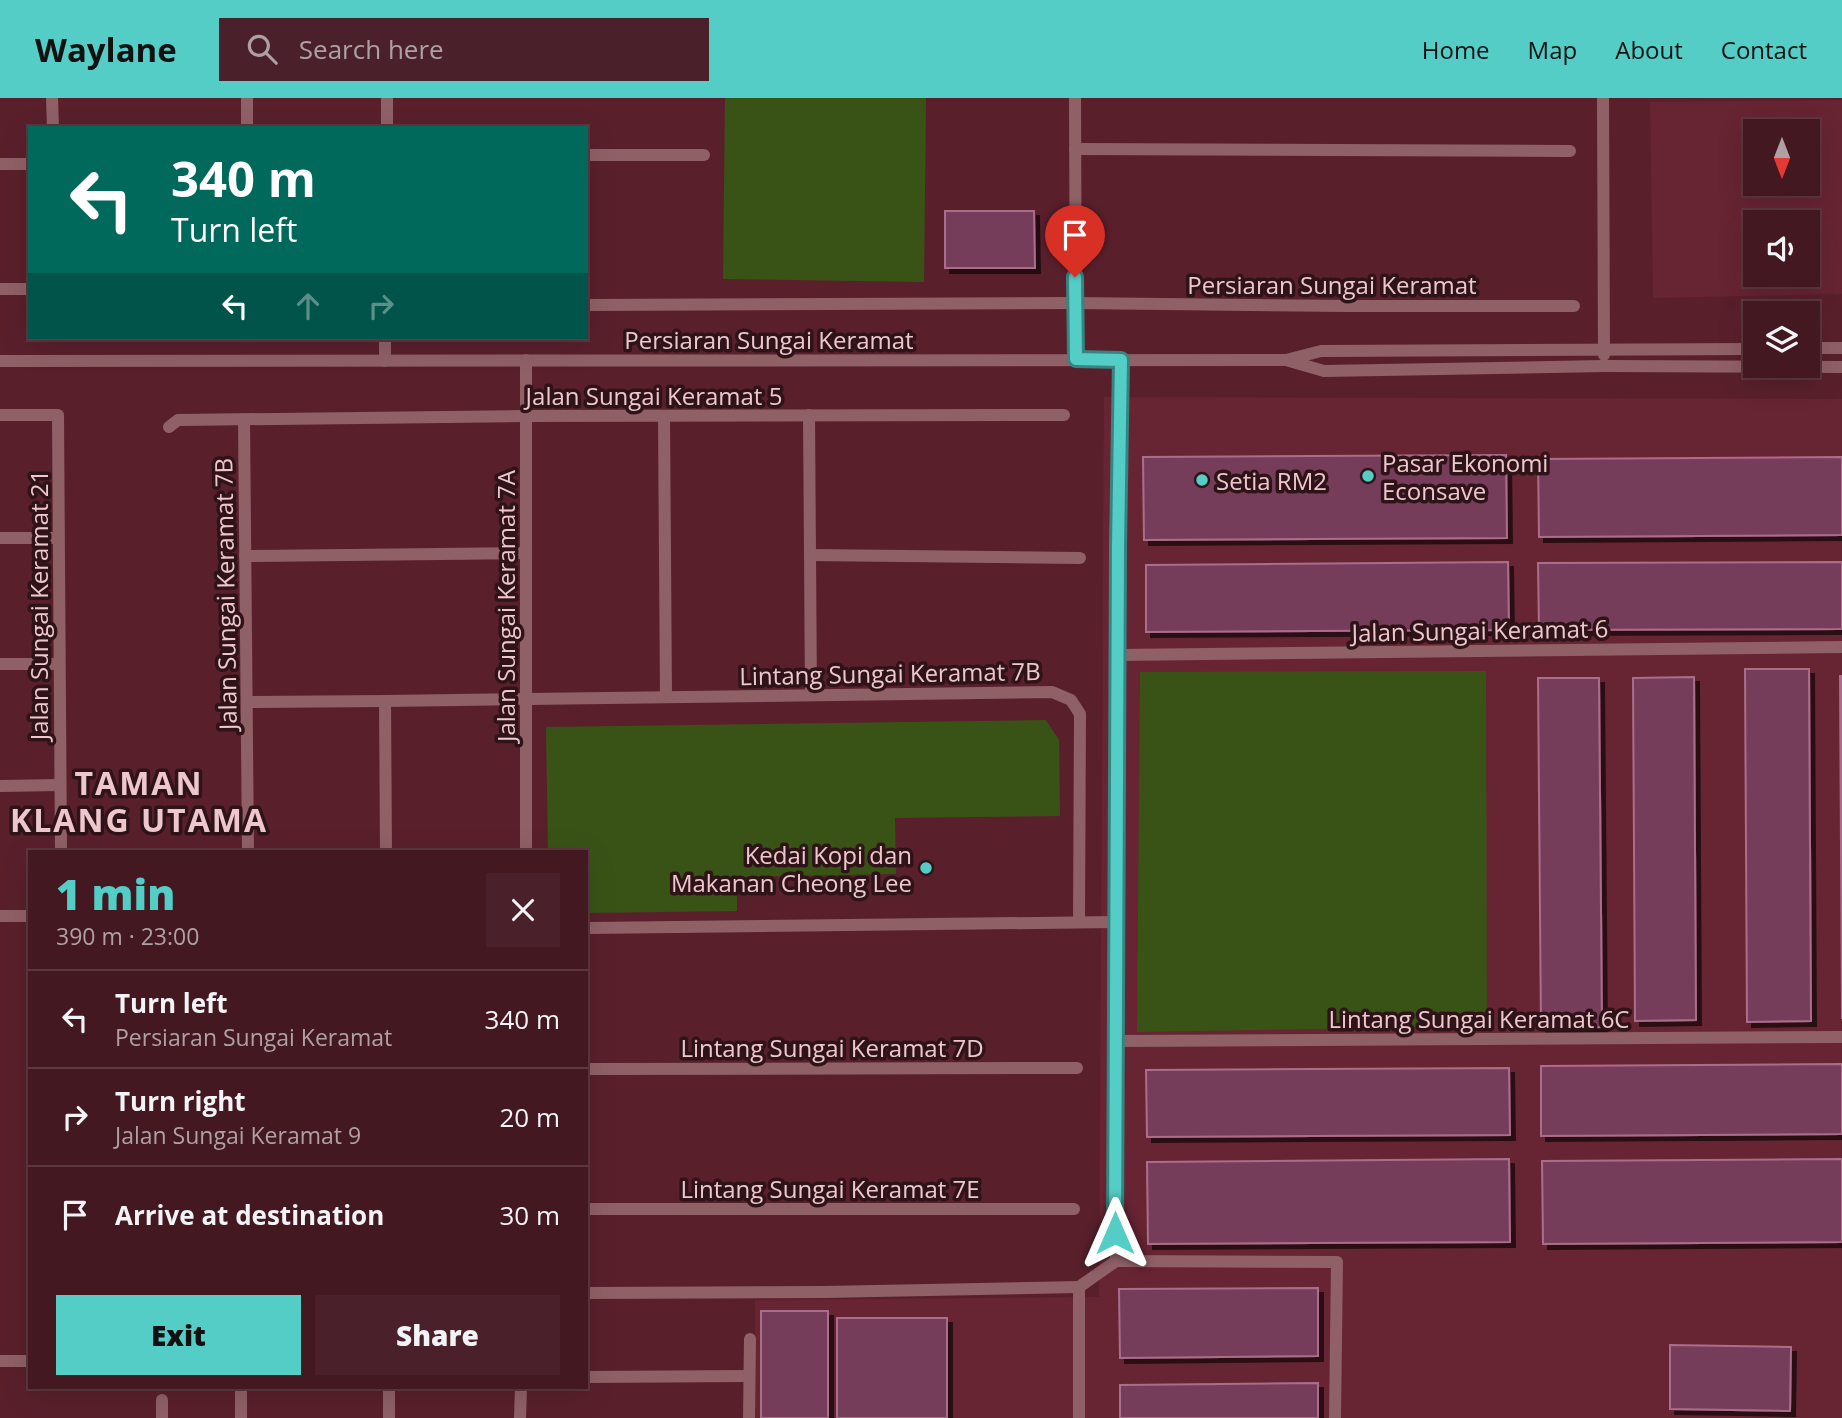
<!DOCTYPE html>
<meta charset="utf-8">
<style>
body{margin:0;font-family:"Open Sans",sans-serif;background:#4a212a;color:#f1f3f6;height:100vh;display:flex;flex-direction:column;font-size:26px;white-space:nowrap}
*{box-sizing:border-box;margin:0}
p{font-size:23px;color:#afa0a5}
.icon{flex:none;width:38px;height:38px;fill:none;stroke:currentColor;stroke-width:2;stroke-linecap:round;stroke-linejoin:round}
.map{position:relative;flex:1;overflow:hidden}
.drawer{position:absolute;left:28px;top:752px;width:560px;height:539px;display:flex;flex-direction:column;background:#431821;border-radius:0px;box-shadow:0 7px 28px #0002,0 0 0 2px #5b373f}
.drawer>*{flex:none}
.hud{position:absolute;left:28px;top:28px;width:560px;height:214px;border-radius:0px;box-shadow:0 7px 28px #0002,0 0 0 2px #5b373f;background:#00695c;color:#fff;overflow:hidden}
.needle{width:46px;rotate:180deg}
.tools{position:absolute;left:1743px;top:21px;display:grid;gap:14px}
.tools a{display:grid;place-items:center;width:77px;height:77px;border-radius:0px;background:#431821;box-shadow:0 7px 28px #0002,0 0 0 2px #5b373f;font-size:35px}
.pin{position:absolute;display:grid;place-items:center;width:60px;height:60px;color:#fff;margin:-72px -30px;border-radius:50% 50% 50% 0;rotate:-45deg;box-shadow:0 0 7px #0007}
.pin .icon{rotate:45deg}
.me{position:absolute;width:77px;margin:-38px;rotate:0deg;stroke-linejoin:round;filter:drop-shadow(0 0 5px #0008)}
.turn{display:flex;align-items:center;gap:24px;height:147px;padding:0 28px;font-size:32px}
.turn .icon{width:91px;height:91px;stroke-width:2.5}
.turn b{display:block;font-size:49px;line-height:60px}
.lanes{display:flex;align-items:center;height:66px;padding:0 28px;background:#0003;justify-content:center;gap:35px;direction:ltr}
.lanes .off{opacity:.35}
.round{display:grid;place-items:center;flex:none;width:74px;height:74px;border-radius:0px;background:#4a212a}
.headline{display:flex;align-items:center;justify-content:space-between;height:119px;padding:0 28px}
h1{font-size:42px;font-weight:800;line-height:52px;color:#54cdc6}
.cta{display:flex;gap:14px;margin-top:auto;padding:14px 28px}
.cta a{flex:1;height:80px;border-radius:0px;background:#54cdc6;color:#111;font-size:28px;font-weight:800;line-height:80px;text-align:center}
.cta a+a{background:#4a212a;color:#f1f3f6}
ul{padding:0;list-style:none}
li{display:flex;align-items:center;gap:21px;height:98px;padding:0 28px;border-top:2px solid #5b373f}
li div{flex:1}
li b{display:block;font-size:26px}
li em{font-style:normal}
header{display:flex;align-items:center;gap:42px;box-sizing:border-box;height:98px;padding:0 35px;background:#54cdc6;color:#111}
header strong{font-size:33px}
nav{display:flex;gap:38px;margin-inline-start:auto;font-size:24px}
.search{width:490px;height:63px;background:#4a212a;display:flex;align-items:center;gap:18px;box-sizing:border-box;padding:0 24px;border-radius:0px;color:#afa0a5;font-size:26px}
.map>svg:first-child{display:block}
</style>
<header>
<strong>Waylane</strong>
<div class="search"><svg class="icon" aria-label="search" viewBox="0 0 24 24"><circle cx="10" cy="10" r="6"/><path d="M15 15l6 6"/></svg>Search here</div>
<nav><a>Home</a><a>Map</a><a>About</a><a>Contact</a></nav>
</header>
<div class="map">
<svg width="1842" height="1320" viewBox="0 0 1842 1320">
<defs>
<filter id="shadow"><feDropShadow dx="5" dy="5" stdDeviation="0" flood-color="#0009"/></filter>
</defs>
<rect width="100%" height="100%" fill="#59202c"/>
<!-- built -->
<g fill="#672433" fill-rule="evenodd">
<path d="M1842,2V196L1653,200L1650,4ZM1755,33H1808V86H1755ZM1755,124H1808V177H1755Z"/>
<polygon points="1104,299 1842,301 1842,1320 755,1320 755,1202 1099,1199"/>
</g>
<!-- green -->
<g fill="#395317">
<polygon points="725,0 926,0 924,184 723,181"/>
<polygon points="1486,573 1487,928 1137,934 1140,574"/>
<polygon points="1046,622 1059,642 1060,718 895,720 896,776 737,779 737,813 586,815 586,754 548,754 546,629"/>
</g>
<!-- building -->
<g fill="#763e5a" stroke="#aa6d8a" stroke-width="2" filter="url(#shadow)">
<polygon points="945,113 1034,113 1035,170 945,170"/>
<polygon points="1506,357 1507,440 1144,442 1143,359"/>
<polygon points="1842,359 1842,437 1539,439 1538,361"/>
<polygon points="1508,464 1509,532 1146,534 1146,467"/>
<polygon points="1842,464 1842,531 1539,532 1538,465"/>
<polygon points="1745,571 1809,571 1811,923 1747,924"/>
<polygon points="1840,578 1842,578 1842,921"/>
<polygon points="1694,579 1696,922 1635,923 1633,580"/>
<polygon points="1538,580 1599,580 1602,929 1541,930"/>
<polygon points="1842,966 1842,1036 1541,1038 1541,968"/>
<polygon points="1509,970 1510,1037 1147,1039 1146,972"/>
<polygon points="1509,1061 1510,1144 1148,1146 1147,1064"/>
<polygon points="1842,1061 1842,1144 1543,1146 1542,1063"/>
<polygon points="1318,1190 1318,1258 1120,1260 1119,1191"/>
<rect x="761" y="1213" width="67" height="107"/>
<rect x="837" y="1220" width="110" height="100"/>
<polygon points="1670,1247 1791,1249 1790,1313 1670,1311"/>
<polygon points="1318,1285 1318,1320 1120,1320 1120,1287"/>
</g>
<g fill="none" stroke-linecap="round" stroke-linejoin="round">
<!-- street -->
<g stroke="#906067" stroke-width="12">
<polyline points="52,0 53,30"/>
<polyline points="247,0 247,30"/>
<polyline points="1075,0 1076,261"/>
<polyline points="1603,0 1604,257"/>
<polyline points="387,30 387,0"/>
<polyline points="1075,51 1570,53"/>
<polyline points="586,57 704,57"/>
<polyline points="0,66 30,66"/>
<polyline points="0,191 30,191"/>
<polyline points="586,207 1075,205 1349,208 1574,208"/>
<polyline points="1808,250 1842,250"/>
<polyline points="526,262 526,754"/>
<polyline points="1286,262 1324,273 1604,268 1842,269"/>
<polyline points="0,263 1286,262 1321,253 1755,251"/>
<polyline points="385,263 385,240"/>
<polyline points="0,317 58,317 61,754"/>
<polyline points="809,317 811,597"/>
<polyline points="664,318 666,599"/>
<polyline points="244,322 248,754"/>
<polyline points="169,329 178,322 526,318 1064,317"/>
<polyline points="0,440 58,440"/>
<polyline points="810,457 1080,460"/>
<polyline points="245,458 526,455"/>
<polyline points="1118,557 1842,549"/>
<polyline points="0,566 59,566"/>
<polyline points="385,603 386,754"/>
<polyline points="247,604 385,603 1052,594 1071,602 1080,616 1079,824"/>
<polyline points="0,688 60,687"/>
<polyline points="0,818 30,818"/>
<polyline points="586,830 1116,824"/>
<polyline points="1116,943 1842,939"/>
<polyline points="586,971 1077,970"/>
<polyline points="586,1111 1074,1111"/>
<polyline points="1116,1163 1118,449 1121,262"/>
<polyline points="1116,1163 1337,1164 1335,1320"/>
<polyline points="1079,1189 1116,1163"/>
<polyline points="586,1195 824,1194 1079,1189"/>
<polyline points="0,1263 30,1263"/>
<polyline points="586,1279 749,1278"/>
<polyline points="241,1290 241,1320"/>
<polyline points="389,1290 389,1320"/>
<polyline points="162,1302 162,1320"/>
<polyline points="520,1320 521,1290"/>
<polyline points="749,1320 750,1241"/>
<polyline points="1079,1320 1079,1189"/>
</g>
</g>
<g fill="none" stroke-linecap="round" stroke-linejoin="round">
<defs>
<polyline id="route" points="1075,179 1076,261 1121,262 1118,449 1115,1135"/>
</defs>
<!-- route casing -->
<use href="#route" stroke="#378581" stroke-width="18"/>
<!-- route -->
<use href="#route" stroke="#54cdc6" stroke-width="12"/>
</g>
<!-- markers -->
<g fill="#54cdc6" stroke="#2e1419" stroke-width="2.5">
<circle cx="1368" cy="378" r="7"/>
<circle cx="1202" cy="382" r="7"/>
<circle cx="926" cy="770" r="7"/>
</g>
<g text-anchor="middle" dominant-baseline="central" stroke-width="7" stroke-linejoin="round" paint-order="stroke">
<!-- street labels -->
<g font-size="24" fill="#edc7cc" stroke="#2e1419">
<text x="1332" y="186">Persiaran Sungai Keramat</text>
<text x="769" y="241">Persiaran Sungai Keramat</text>
<text x="654" y="297">Jalan Sungai Keramat 5</text>
<text transform="translate(225 496) rotate(-91)">Jalan Sungai Keramat 7B</text>
<text transform="translate(38 507) rotate(-90)">Jalan Sungai Keramat 21</text>
<text transform="translate(505 508) rotate(-90)">Jalan Sungai Keramat 7A</text>
<text transform="translate(1480 532) rotate(-1)">Jalan Sungai Keramat 6</text>
<text transform="translate(890 575) rotate(-1)">Lintang Sungai Keramat 7B</text>
<text x="1479" y="920">Lintang Sungai Keramat 6C</text>
<text x="832" y="949">Lintang Sungai Keramat 7D</text>
<text x="830" y="1090">Lintang Sungai Keramat 7E</text>
</g>
<!-- poi labels -->
<g font-size="24" fill="#edc7cc" stroke="#2e1419" text-anchor="start">
<text x="1382" y="364">Pasar Ekonomi<tspan x="1382" dy="28">Econsave</tspan></text>
<text x="1216" y="382">Setia RM2</text>
<text x="912" y="756" text-anchor="end">Kedai Kopi dan<tspan x="912" dy="28">Makanan Cheong Lee</tspan></text>
</g>
<!-- district labels -->
<g font-size="32" font-weight="bold" letter-spacing="2" fill="#edc7cc" stroke="#2e1419">
<text x="139" y="684">TAMAN<tspan x="139" dy="37">KLANG UTAMA</tspan></text>
</g>
</g>
</svg>
<div class="tools">
<a><svg class="needle" viewBox="-14 -14 28 28"><path d="M0-13l5 13h-10z" fill="#e53935"/><path d="M0 13l5-13h-10z" fill="#afa0a5"/></svg></a>
<a><svg class="icon" aria-label="sound" viewBox="0 0 24 24"><path d="M4 9h4l5-4v14l-5-4H4zM17 9q2 3 0 6"/></svg></a>
<a><svg class="icon" aria-label="layers" viewBox="0 0 24 24"><path d="M12 4l9 5-9 5-9-5zM3 14l9 5 9-5"/></svg></a>
</div>
<div class="pin" style="left:1075px;top:179px;background:#d93025"><svg class="icon" aria-label="arrive" viewBox="0 0 24 24"><path d="M6 21V4h12l-3 4 3 4H6"/></svg></div>
<svg class="me" style="left:1115px;top:1135px" viewBox="-20 -20 40 40"><path d="M0-17L14 15 0 8-14 15z" fill="#54cdc6" stroke="#fff" stroke-width="4"/></svg>
<div class="hud">
<div class="turn"><svg class="icon" aria-label="left" viewBox="0 0 24 24"><path d="M17 20v-9H6M10 6l-5 5 5 5"/></svg><div><b>340 m</b>Turn left</div></div>
<div class="lanes"><svg class="icon" aria-label="left" viewBox="0 0 24 24"><path d="M17 20v-9H6M10 6l-5 5 5 5"/></svg><svg class="icon off" aria-label="ahead" viewBox="0 0 24 24"><path d="M12 20V5M6 11l6-6 6 6"/></svg><svg class="icon off" aria-label="right" viewBox="0 0 24 24"><path d="M7 20v-9h11M14 6l5 5-5 5"/></svg></div>
</div>
<section class="drawer">
<div class="headline"><div><h1>1 min</h1><p>390 m · 23:00</p></div><a class="round"><svg class="icon" aria-label="close" viewBox="0 0 24 24"><path d="M6 6l12 12M18 6L6 18"/></svg></a></div>
<ul>
<li><svg class="icon" aria-label="left" viewBox="0 0 24 24"><path d="M17 20v-9H6M10 6l-5 5 5 5"/></svg><div><b>Turn left</b><p>Persiaran Sungai Keramat</p></div><em>340 m</em></li>
<li><svg class="icon" aria-label="right" viewBox="0 0 24 24"><path d="M7 20v-9h11M14 6l5 5-5 5"/></svg><div><b>Turn right</b><p>Jalan Sungai Keramat 9</p></div><em>20 m</em></li>
<li><svg class="icon" aria-label="arrive" viewBox="0 0 24 24"><path d="M6 21V4h12l-3 4 3 4H6"/></svg><div><b>Arrive at destination</b></div><em>30 m</em></li>
</ul>
<div class="cta"><a>Exit</a><a>Share</a></div>
</section>
</div>
